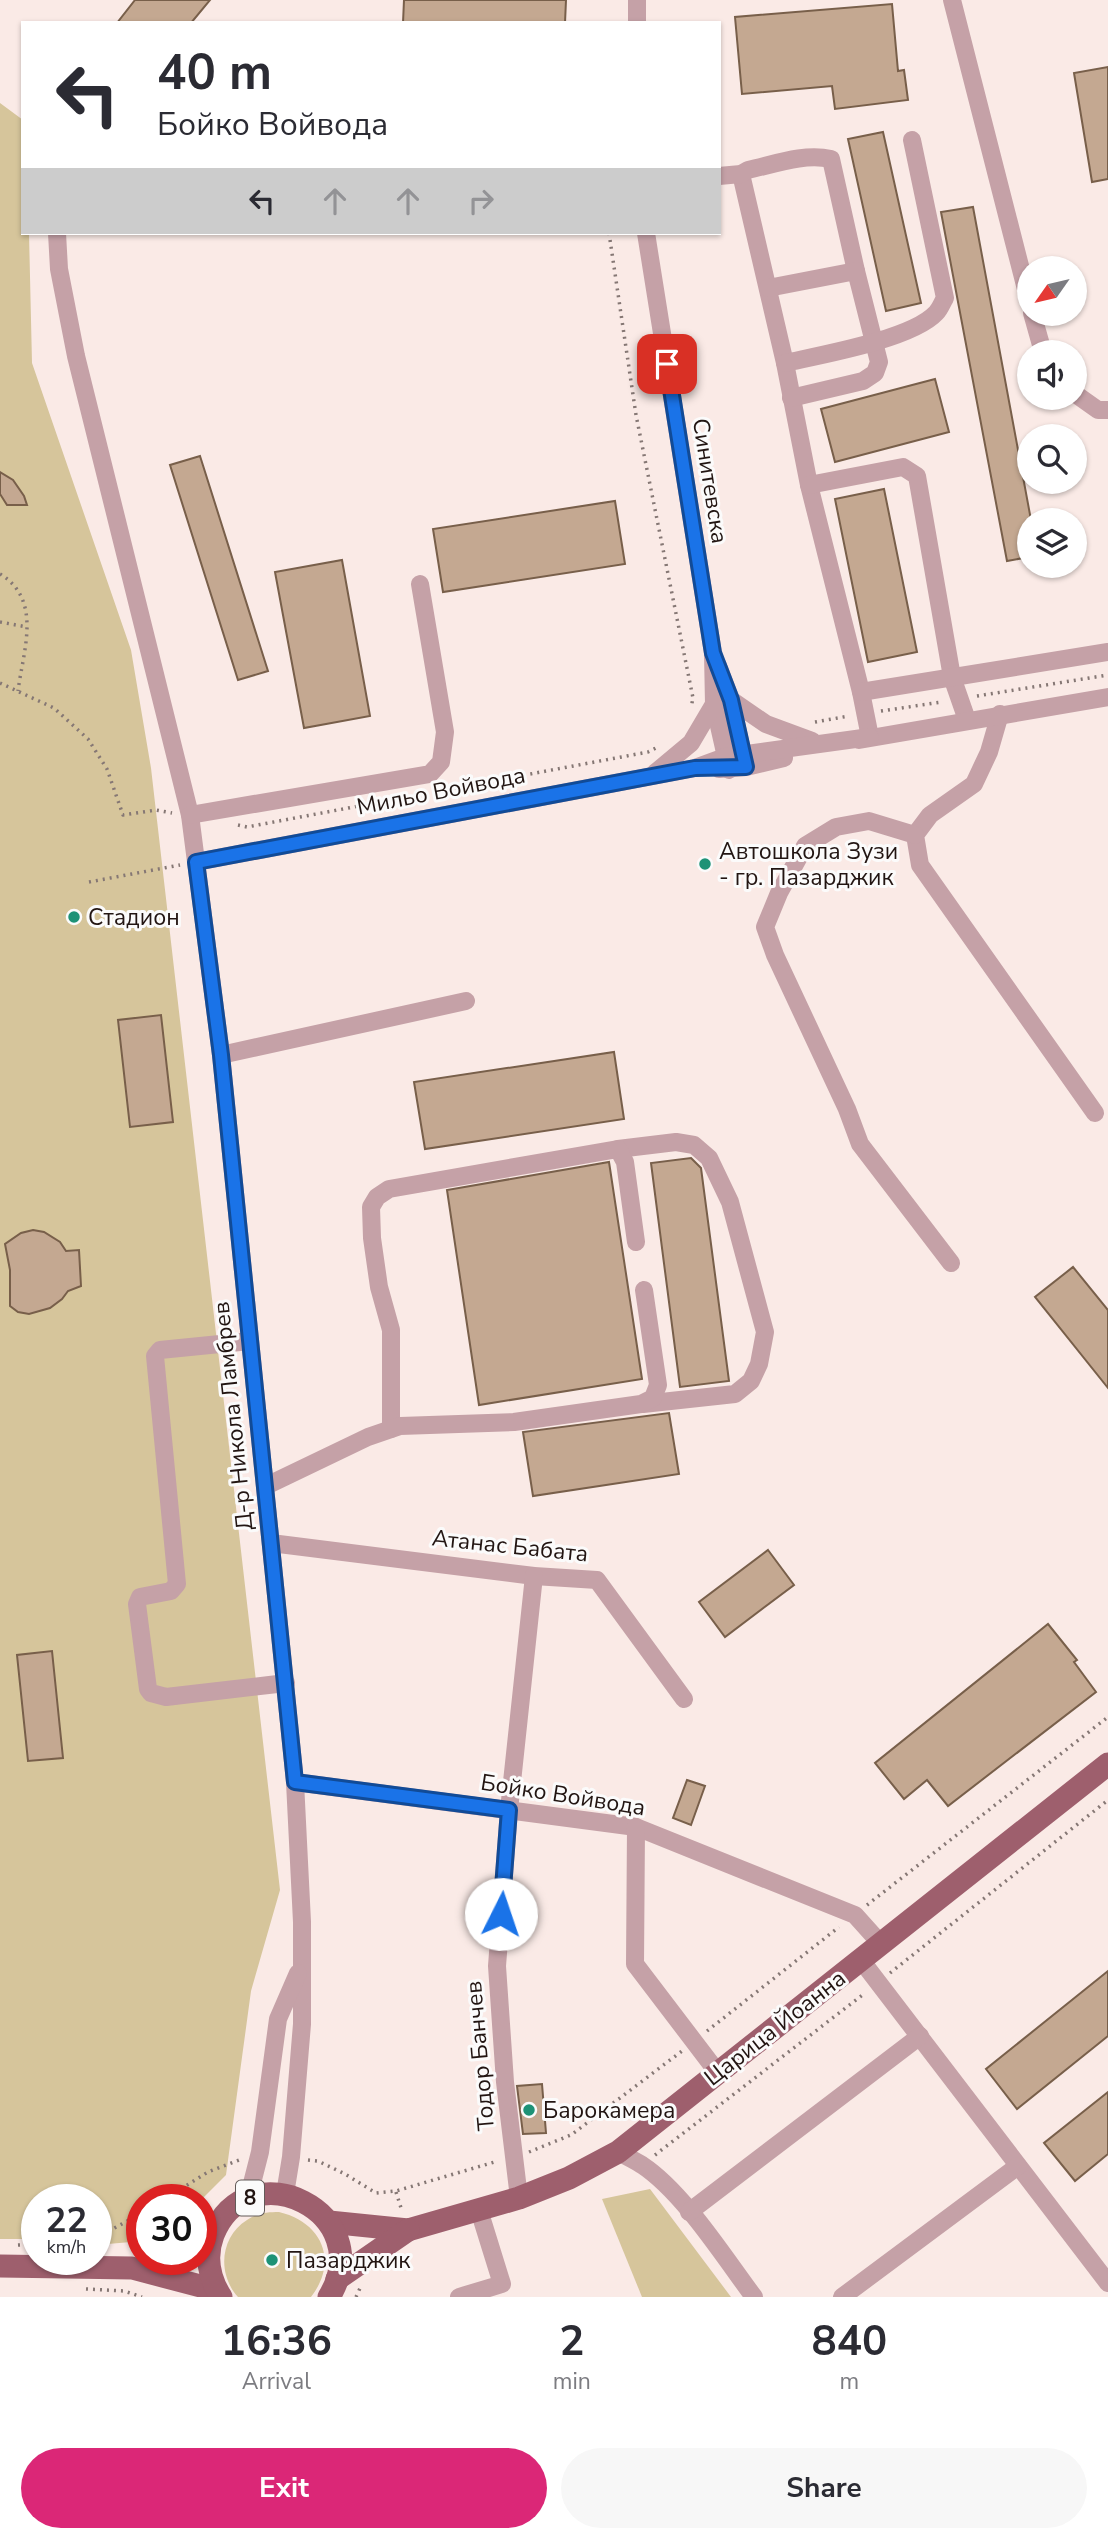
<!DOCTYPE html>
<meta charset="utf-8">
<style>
body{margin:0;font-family:"Nunito Sans",sans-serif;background:#f7f7f7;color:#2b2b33;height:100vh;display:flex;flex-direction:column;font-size:26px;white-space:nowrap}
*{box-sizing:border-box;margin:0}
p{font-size:23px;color:#7c7c81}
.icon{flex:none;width:38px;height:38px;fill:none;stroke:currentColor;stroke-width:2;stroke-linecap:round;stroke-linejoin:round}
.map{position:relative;height:2297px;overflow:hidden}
.side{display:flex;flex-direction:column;background:#fff;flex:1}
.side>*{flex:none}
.top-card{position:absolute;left:21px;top:21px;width:700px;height:214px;border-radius:0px;box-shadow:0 2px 5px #0004;background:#fff;color:#2b2b33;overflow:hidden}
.needle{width:46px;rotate:236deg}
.controls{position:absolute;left:1017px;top:256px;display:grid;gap:14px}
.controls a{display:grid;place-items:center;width:70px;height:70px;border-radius:50%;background:#fff;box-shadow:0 2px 5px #0004;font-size:35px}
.speed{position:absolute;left:21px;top:2184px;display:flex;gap:14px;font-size:35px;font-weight:700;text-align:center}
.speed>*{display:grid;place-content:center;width:91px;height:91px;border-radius:50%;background:#fff;box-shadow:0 2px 5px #0004;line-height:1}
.speed small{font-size:18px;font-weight:400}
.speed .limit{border:10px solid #d22;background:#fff;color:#111}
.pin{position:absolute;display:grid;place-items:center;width:60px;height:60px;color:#fff;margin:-30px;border-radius:14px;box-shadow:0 4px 10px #0006}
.me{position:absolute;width:77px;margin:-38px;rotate:4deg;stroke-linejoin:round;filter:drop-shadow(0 0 5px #0008)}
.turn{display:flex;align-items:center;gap:24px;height:147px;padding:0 21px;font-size:32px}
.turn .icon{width:91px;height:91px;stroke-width:2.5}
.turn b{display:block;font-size:49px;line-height:60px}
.lanes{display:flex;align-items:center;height:66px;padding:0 21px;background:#0003;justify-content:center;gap:35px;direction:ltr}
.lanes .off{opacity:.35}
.eta{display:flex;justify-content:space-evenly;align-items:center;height:119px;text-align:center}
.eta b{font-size:42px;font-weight:700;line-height:49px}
.cta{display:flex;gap:14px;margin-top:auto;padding:14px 21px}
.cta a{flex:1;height:80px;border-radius:42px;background:#db2777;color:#fff;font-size:28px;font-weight:700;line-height:80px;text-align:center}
.cta a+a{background:#f7f7f7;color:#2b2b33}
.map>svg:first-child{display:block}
</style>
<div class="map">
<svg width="1108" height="2297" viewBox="0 0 1108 2297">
<rect width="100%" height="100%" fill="#faeae6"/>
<!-- green -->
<g fill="#d6c59b">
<polygon points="0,103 23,120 23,233 29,233 32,363 131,650 151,768 280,1890 251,1991 226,2175 201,2200 142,2200 142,2241 108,2244 96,2242 96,2200 37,2200 37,2239 0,2239"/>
<polygon points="650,2189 731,2297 642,2297 602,2199"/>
<path d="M279,2212C322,2222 339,2261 311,2297H238C217,2274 220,2237 247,2220C257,2213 268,2212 279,2212Z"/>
</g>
<!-- building -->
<g fill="#c4a891" stroke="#785f4a" stroke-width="2">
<polygon points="135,0 210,0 191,23 117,23"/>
<polygon points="404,0 566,0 565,23 403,23"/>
<polygon points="892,4 898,71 904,70 908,100 835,109 832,86 742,94 735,17"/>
<polygon points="1108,67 1108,179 1092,182 1074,73"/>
<polygon points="883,132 921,303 886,311 848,139"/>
<polygon points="973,207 1031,520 1029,520 1029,557 1007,561 941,212"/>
<polygon points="935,379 949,432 835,462 821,409"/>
<polygon points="200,456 268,671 238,680 170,465"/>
<polygon points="0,472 13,480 24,496 27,505 7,505 0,494"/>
<polygon points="884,489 917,652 868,662 835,499"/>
<polygon points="615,501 625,564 443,592 433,529"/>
<polygon points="342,560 370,716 304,728 275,572"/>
<polygon points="161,1015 173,1122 130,1127 118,1020"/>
<polygon points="614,1052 624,1119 425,1149 414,1082"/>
<polygon points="691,1158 701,1168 729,1381 680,1387 651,1163"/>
<polygon points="609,1162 642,1379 479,1405 447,1190"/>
<polygon points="33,1230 44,1232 60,1242 66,1251 79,1250 81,1286 68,1291 62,1299 50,1308 29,1314 18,1312 10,1306 10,1270 5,1244 21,1233"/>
<polygon points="1073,1267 1108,1310 1108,1388 1035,1297"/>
<polygon points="669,1413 679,1474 533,1496 523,1432"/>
<polygon points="768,1550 794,1585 725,1637 699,1602"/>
<polygon points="1048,1624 1077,1660 1074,1662 1096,1692 948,1806 927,1780 904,1799 875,1763"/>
<polygon points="52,1651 63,1758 28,1761 17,1655"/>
<polygon points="687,1780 705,1786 691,1825 673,1818"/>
<polygon points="1108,1971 1108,2036 1017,2109 986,2069"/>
<polygon points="542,2084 546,2133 523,2134 517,2086"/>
<polygon points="1108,2092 1108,2154 1075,2181 1044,2143"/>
</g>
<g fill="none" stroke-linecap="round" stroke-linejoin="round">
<!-- path -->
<g stroke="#857774" stroke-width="3.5" stroke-dasharray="2 5" stroke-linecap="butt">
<polyline points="609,233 636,415 693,698 691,708"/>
<path d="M0,574C43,600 23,651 18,691"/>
<polyline points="0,622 27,627"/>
<polyline points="0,683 54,708 88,739 107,769 123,815 156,810 172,813"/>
<polyline points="977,696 1108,675"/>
<polyline points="881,711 942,702"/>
<polyline points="815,722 849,716"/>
<polyline points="434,792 648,752 656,748"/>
<polyline points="238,825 247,827 375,803"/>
<polyline points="89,882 180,865"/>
<polyline points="867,1905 1108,1717"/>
<polyline points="890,1973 1108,1800"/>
<polyline points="707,2031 839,1927"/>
<polyline points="529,2152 571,2135 682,2051"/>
<polyline points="655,2155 865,1993"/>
<polyline points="308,2160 318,2161 345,2174 376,2193 396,2191 498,2161"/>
<polyline points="396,2192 402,2211"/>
<polyline points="163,2200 208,2172 242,2159"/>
<polyline points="96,2238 142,2213"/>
<polyline points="18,2245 37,2244"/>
<polyline points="86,2289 124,2291 142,2297"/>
<polyline points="356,2297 361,2286"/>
</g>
<!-- minor -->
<g stroke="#c5a1a7" stroke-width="18">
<polyline points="637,0 637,23"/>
<polyline points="952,0 1029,301"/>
<polyline points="741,174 785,363 809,485 861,692 870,737"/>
<path d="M719,176L741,174L748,170C775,164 804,153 831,159L856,271"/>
<polyline points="57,233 59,269 76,356 190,815 221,1055 295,1782 302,1922 302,2024 291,2157 285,2194"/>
<polyline points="646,233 713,653 714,704 729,770"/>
<polyline points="768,288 856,271 879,362 875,373 863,381 791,398"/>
<polyline points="1032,313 1043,352"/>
<path d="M785,363C821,355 912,339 936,313C940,309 942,303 945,298L912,140"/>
<polyline points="1074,393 1098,410 1108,410"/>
<polyline points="809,485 903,467 917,476 952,677 967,720"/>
<polyline points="718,666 731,700 745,764"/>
<polyline points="861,692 1108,652"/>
<polyline points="731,700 766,724 812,741"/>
<polyline points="1000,714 989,752 974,784 930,815 915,835 920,865 1095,1113"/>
<polyline points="859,740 1108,697"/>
<polyline points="719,769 746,767 784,758"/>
<polyline points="655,773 691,743 714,704"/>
<polyline points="190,815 430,774 441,762 445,732 420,584"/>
<polyline points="915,835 869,821 836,827 805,846 779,893 765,927 775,955 847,1109 860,1144 951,1263"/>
<polyline points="196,862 695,768 725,757 870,737"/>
<polyline points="221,1055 466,1001"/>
<polyline points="618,1149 676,1142 694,1145 709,1158 730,1202 765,1332 759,1364 751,1381 735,1394 643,1404"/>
<polyline points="250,1341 160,1350 155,1356 177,1584 171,1591 140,1597 137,1604 148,1689 151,1693 166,1697 286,1683"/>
<polyline points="391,1429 391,1330 379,1287 372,1238 371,1207 377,1197 389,1189 618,1149 625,1162 636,1242"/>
<polyline points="266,1486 368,1437 400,1426 514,1422 641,1404 653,1398 658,1385 644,1290"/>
<polyline points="271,1543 534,1576 597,1580 684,1699"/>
<polyline points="295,1782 636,1827 855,1915 881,1944"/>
<polyline points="636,1827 635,1964 718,2073"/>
<polyline points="861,1960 1108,2283"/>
<path d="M618,2152C626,2156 634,2160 642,2165C683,2192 724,2257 754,2297"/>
<polyline points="519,2198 505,2082 497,1966 509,1810 534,1576"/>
<polyline points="248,2199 260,2152 278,2019 298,1973"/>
<polyline points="689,2212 920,2036"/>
<polyline points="459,2297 502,2284 479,2210"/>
<polyline points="842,2297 1018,2166"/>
</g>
<!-- major -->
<g stroke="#9e5f6d" stroke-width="23">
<polyline points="329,2222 408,2230 519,2198 569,2178 618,2152 1108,1764"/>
<polyline points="0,2266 132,2268 216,2290"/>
<polyline points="337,2279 408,2230"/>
<path d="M221,2297C209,2278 205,2256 213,2235C248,2148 380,2213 329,2297"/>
</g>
</g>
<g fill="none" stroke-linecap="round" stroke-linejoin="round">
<defs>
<polyline id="route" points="501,1914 509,1810 295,1782 221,1055 196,862 695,768 746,767 731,700 713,653 667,364"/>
</defs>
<!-- route casing -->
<use href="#route" stroke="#114b97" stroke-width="18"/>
<!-- route -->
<use href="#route" stroke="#1a73e8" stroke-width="12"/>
</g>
<!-- markers -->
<g fill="#1d9276" stroke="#fbfbfb" stroke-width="2.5">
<circle cx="705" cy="864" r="7"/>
<circle cx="74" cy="917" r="7"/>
<circle cx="529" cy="2110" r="7"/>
<circle cx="272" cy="2260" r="7"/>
</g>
<g text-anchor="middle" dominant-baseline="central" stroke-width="6" stroke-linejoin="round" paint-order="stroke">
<!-- shield labels -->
<rect fill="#fbfbfb" stroke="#635a58" stroke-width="2" x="236" y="2180.5" width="28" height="35" rx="5"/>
<g font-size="21" font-weight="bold" fill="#221512">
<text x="250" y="2198">8</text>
</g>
<!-- street labels -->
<g font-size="23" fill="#221512" stroke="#fbfbfb">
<text transform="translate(710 481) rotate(81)">Синитевска</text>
<text transform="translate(441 791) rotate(-11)">Мильо Войвода</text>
<text transform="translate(233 1416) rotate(-96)">Д-р Никола Ламбрев</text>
<text transform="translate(510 1546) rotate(6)">Атанас Бабата</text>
<text transform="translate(563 1795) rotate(9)">Бойко Войвода</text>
<text transform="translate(775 2028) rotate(-38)">Царица Йоанна</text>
<text transform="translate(480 2056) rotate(-95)">Тодор Банчев</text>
</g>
<!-- poi labels -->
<g font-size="23" fill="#221512" stroke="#fbfbfb" text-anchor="start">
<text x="719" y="851">Автошкола Зузи<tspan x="719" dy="26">- гр. Пазарджик</tspan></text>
<text x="88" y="917">Стадион</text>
<text x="543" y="2110">Барокамера</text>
<text x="286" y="2260">Пазарджик</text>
</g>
</g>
</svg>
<div class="controls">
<a><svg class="needle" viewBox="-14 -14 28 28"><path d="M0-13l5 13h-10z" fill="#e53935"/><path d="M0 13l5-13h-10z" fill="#7c7c81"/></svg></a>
<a><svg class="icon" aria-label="sound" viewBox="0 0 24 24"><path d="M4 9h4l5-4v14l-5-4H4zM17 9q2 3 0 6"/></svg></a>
<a><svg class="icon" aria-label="search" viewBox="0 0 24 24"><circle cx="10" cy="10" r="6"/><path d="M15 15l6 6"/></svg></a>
<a><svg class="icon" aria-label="layers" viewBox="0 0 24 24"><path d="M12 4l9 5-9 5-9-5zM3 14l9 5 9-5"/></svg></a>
</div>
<div class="speed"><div>22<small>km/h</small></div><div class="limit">30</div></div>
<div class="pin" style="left:667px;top:364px;background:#d93025"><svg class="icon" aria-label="arrive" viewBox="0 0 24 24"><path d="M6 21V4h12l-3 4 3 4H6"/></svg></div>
<svg class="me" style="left:501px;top:1914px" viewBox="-20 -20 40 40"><circle r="19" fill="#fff"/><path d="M0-13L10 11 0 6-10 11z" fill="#1a73e8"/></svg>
<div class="top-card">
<div class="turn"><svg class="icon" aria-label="left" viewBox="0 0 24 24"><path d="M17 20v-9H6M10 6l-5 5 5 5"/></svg><div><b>40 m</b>Бойко Войвода</div></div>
<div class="lanes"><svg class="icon" aria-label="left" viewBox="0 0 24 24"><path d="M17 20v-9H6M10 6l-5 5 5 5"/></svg><svg class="icon off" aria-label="ahead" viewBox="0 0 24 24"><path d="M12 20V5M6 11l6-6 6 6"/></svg><svg class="icon off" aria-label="ahead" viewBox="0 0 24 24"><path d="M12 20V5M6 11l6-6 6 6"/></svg><svg class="icon off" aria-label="right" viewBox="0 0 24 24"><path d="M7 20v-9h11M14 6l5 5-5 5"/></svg></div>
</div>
</div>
<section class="side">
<div class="eta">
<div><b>16:36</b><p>Arrival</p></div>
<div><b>2</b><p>min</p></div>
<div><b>840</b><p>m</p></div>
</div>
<div class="cta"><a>Exit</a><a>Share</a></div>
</section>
